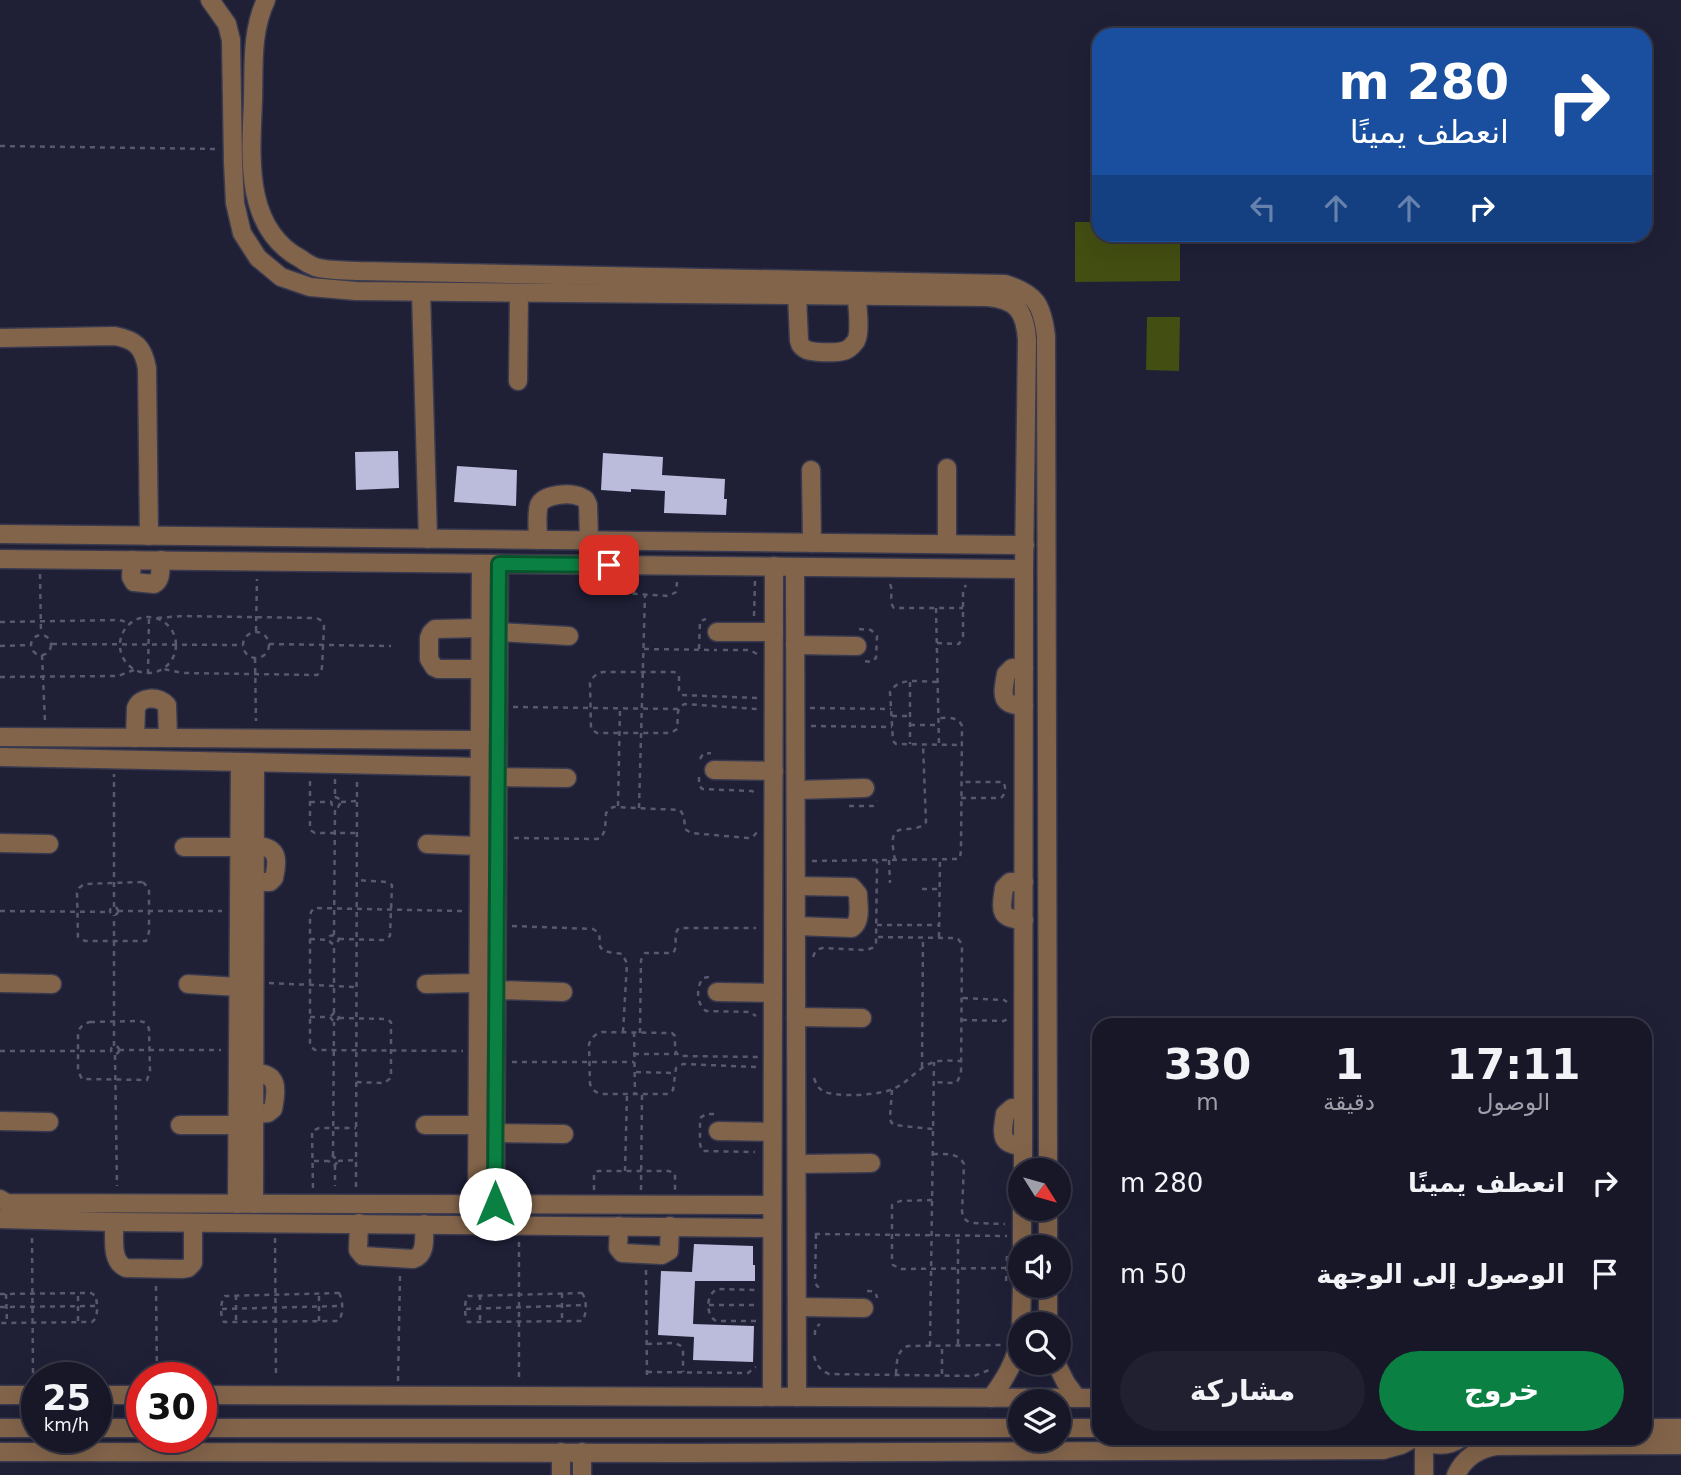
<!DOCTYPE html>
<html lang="ar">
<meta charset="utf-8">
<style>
body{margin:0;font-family:"DejaVu Sans",Vazirmatn,sans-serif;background:#202030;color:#f1f3f6;direction:rtl;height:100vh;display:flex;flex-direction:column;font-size:26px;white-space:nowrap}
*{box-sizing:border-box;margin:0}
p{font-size:23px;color:#9e9fa8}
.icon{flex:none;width:38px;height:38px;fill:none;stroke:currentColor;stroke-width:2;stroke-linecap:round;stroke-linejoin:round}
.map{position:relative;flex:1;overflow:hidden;direction:ltr}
.side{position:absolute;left:1092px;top:1018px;width:560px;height:427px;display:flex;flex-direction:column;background:#171728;border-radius:21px;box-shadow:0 7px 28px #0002,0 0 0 2px #363645;direction:rtl}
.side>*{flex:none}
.top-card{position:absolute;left:1092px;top:28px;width:560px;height:214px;border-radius:21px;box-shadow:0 7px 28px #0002,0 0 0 2px #363645;direction:rtl;background:#1a4fa0;color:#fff;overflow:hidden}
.needle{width:46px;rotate:127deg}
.buttons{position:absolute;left:1008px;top:1158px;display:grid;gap:14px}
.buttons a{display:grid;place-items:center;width:63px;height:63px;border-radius:50%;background:#171728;box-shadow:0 7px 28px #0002,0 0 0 2px #363645;font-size:35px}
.speed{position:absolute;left:21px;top:1362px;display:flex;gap:14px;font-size:35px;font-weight:700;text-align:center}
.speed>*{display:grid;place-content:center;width:91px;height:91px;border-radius:50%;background:#171728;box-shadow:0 7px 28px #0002,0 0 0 2px #363645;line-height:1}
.speed small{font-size:18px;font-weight:400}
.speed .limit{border:10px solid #d22;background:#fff;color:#111}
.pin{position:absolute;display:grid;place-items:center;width:60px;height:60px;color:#fff;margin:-30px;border-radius:14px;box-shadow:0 4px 10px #0006}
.me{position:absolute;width:77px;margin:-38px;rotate:0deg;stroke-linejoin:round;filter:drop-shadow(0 0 5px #0008)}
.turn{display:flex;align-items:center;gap:24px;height:147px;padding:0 28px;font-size:32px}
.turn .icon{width:91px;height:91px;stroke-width:2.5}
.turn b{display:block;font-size:49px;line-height:60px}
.lanes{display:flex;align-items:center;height:66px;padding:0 28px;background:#0003;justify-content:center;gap:35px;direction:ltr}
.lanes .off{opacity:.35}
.eta{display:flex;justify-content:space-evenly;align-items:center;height:119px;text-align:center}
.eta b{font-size:42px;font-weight:600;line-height:49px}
.cta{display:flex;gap:14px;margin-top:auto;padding:14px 28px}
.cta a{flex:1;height:80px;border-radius:42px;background:#0b8043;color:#fff;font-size:28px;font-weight:600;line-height:80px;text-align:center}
.cta a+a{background:#202030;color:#f1f3f6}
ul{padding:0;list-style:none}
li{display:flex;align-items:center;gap:21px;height:91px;padding:0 28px}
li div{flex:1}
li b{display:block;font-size:26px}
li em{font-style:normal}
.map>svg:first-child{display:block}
</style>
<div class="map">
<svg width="1681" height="1475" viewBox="0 0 1681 1475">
<rect width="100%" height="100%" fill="#1f1f36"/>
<!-- green -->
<g fill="#434e12">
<polygon points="1075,222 1099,222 1099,234 1180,235 1180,281 1075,282"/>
<polygon points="1147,317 1180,317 1179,371 1146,370"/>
</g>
<!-- building -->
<g fill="#bbbcdb">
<polygon points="398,451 399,488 356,490 355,452"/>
<polygon points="603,453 663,457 662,475 725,479 724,499 727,499 726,515 664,513 665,491 631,489 631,492 601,490"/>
<polygon points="457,466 517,470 516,506 454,502"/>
<polygon points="694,1244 753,1246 753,1265 755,1265 755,1281 695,1281 693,1324 754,1326 753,1362 693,1360 694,1337 658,1335 661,1271 692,1272"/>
</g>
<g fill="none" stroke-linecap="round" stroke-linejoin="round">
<defs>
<g id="minor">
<path d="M210,0L227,24L231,40L233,162L235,203L242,233L258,258L281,277L310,287L356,291L988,297C1017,300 1025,311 1027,340L1024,569L1023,1171"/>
<path d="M266,0C251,32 254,65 253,100C251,156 243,228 301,259C305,262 310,265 315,267C327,271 345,270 358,271L1005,284C1036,294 1042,304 1046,336L1048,1171"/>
<polyline points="421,292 428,539"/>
<path d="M797,295L799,340C800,344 800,346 805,349C811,353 836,353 843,351C849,350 853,345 856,341C861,331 857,307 857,296"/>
<path d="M0,338L115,336C136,340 143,347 147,368L149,536"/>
<polyline points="518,381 519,293"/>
<polyline points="947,468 947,544"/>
<polyline points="811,470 812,543"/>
<polyline points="0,534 1025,545"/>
<path d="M538,540C538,530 536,515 539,505C544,494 570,492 581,497C586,499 586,500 588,505L589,540"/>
<polyline points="0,559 1024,569"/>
<path d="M132,560L131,577L134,582L154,584C162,580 160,569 161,560"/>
<polyline points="795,567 797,1397"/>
<polyline points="498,632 569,636"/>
<polyline points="717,632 774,632"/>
<polyline points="795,645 857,646"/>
<polyline points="480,669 438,669 434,667 429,659 429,638 431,633 435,629 480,628"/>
<path d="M1024,706C1000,705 1002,696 1006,674L1012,668H1024"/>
<polyline points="0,737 480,740"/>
<path d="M135,738L136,708C141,696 158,696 167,705L168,738"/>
<polyline points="0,757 480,767"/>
<polyline points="714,770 774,771"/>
<polyline points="497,777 567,778"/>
<polyline points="796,790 865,788"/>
<polyline points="0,843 49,844"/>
<polyline points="427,844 479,846"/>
<polyline points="184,847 239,847"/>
<path d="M254,882H270L274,878C279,857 277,846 254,846"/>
<path d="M1024,920C998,919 1001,910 1004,888L1010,882H1024"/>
<path d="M796,926L852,928C862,921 858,905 858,894L852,887L796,886"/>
<polyline points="0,983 52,984"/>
<polyline points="188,984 239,987"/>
<polyline points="426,984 478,983"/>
<polyline points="496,990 563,992"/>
<polyline points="717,992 773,993"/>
<polyline points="796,1017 862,1018"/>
<path d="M254,1114L268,1113L273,1109C277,1089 279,1073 254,1073"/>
<polyline points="0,1121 49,1122"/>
<polyline points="180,1125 238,1125"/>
<polyline points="425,1125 478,1125"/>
<polyline points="718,1131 772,1132"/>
<polyline points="496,1133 564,1134"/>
<path d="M1023,1146C999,1145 1002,1134 1005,1114L1012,1108H1023"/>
<polyline points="797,1164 871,1163"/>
<polyline points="0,1199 7,1203 772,1205"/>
<polyline points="237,1204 240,762"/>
<polyline points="254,1204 255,763"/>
<polyline points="477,1204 481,564"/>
<polyline points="495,1204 499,564"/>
<polyline points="1048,1209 1048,1248"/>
<polyline points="0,1219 114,1222 772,1228"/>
<path d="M114,1222C115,1238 110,1261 126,1268L182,1269L188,1268L193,1263V1223"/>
<path d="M359,1223L358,1250L363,1256L413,1259C427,1255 424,1237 424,1224"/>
<polyline points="619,1226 618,1248 622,1253 662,1255 669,1251 670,1226"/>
<polyline points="1022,1248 1022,1209"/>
<polyline points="1048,1286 1048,1325"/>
<polyline points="797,1307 864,1308"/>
<polyline points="1021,1325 1022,1286"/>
<polyline points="1056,1363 1066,1383 1077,1398"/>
<polyline points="0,1395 37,1395"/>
<polyline points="96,1395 142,1395"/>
<polyline points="201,1395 1099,1398"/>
<polyline points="772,1397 774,566"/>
<path d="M991,1398C1005,1379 1016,1361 1020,1337"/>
<polyline points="0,1428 37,1428"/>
<polyline points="96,1428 142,1428"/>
<polyline points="201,1428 1020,1428"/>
<polyline points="1059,1428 1099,1428"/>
<polyline points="1645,1428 1681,1428"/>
<path d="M1420,1438C1433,1447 1448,1447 1461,1438"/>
<polyline points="1424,1442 1424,1475"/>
<polyline points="0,1452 689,1453 1383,1450 1401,1445 1414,1438"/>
<polyline points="582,1452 582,1475"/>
<polyline points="561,1475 561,1452"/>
<path d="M1456,1475C1464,1458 1478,1449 1496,1446L1681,1445"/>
</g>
</defs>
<!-- minor casing -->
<use href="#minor" stroke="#39394f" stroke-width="21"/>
<!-- path -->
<g stroke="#58596e" stroke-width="2.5" stroke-dasharray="5 5" stroke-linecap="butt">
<polyline points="0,146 215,149"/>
<polyline points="40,574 41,634"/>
<polyline points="600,582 601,589 604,592 669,596 676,592 677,582"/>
<path d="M890,584C894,592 888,601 894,608H963"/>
<polyline points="634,594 635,580"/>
<polyline points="936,608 939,745"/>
<polyline points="754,616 755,581"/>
<circle cx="148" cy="645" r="28"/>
<path d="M157,618L182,616L313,618C319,618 322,620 324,626L322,667L321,672L317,675L183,673L163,669"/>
<polyline points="0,622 119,620 131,623"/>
<polyline points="859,629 871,630 877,636 876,658 871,662 864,661"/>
<polyline points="256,631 257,579"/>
<circle cx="256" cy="645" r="13"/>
<circle cx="41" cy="645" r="10"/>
<polyline points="937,643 959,644 963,636 963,590 966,585"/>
<polyline points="52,644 243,645"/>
<polyline points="269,644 391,646"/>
<polyline points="0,646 31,645"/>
<polyline points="644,649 717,650"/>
<polyline points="699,649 700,621 706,619"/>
<polyline points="723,650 750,650 757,654"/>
<polyline points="42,655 45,722"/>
<polyline points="255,658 256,721"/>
<polyline points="148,674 149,617"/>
<polyline points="0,677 118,676 134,670"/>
<polyline points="910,682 910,744"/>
<path d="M937,682C921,682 899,676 890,692L893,741L896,744L961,745"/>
<path d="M757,698L682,695L679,690V675L674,672H603C596,674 593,676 590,683L591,729L597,733H671L677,729C679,720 674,708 685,704L757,709"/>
<polyline points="513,707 678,709"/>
<polyline points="810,708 891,709"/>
<polyline points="892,716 910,716"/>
<polyline points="910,725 938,725"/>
<polyline points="811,726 892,727"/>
<polyline points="700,759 703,754 711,753"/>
<polyline points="699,777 699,785 702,789 752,791 757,794"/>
<polyline points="335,779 335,797"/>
<polyline points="310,781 310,830 315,833 355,833"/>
<path d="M961,798H1001C1006,794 1006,786 1003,782H962"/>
<polyline points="310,802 331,802 332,805 338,807 341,802 340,799 335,797 331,802"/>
<polyline points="341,802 357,801"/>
<polyline points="618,806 620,708"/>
<polyline points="849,806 873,806 877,801"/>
<polyline points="639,808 645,594"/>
<polyline points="514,838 596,839 601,838 605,830 606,813 613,807 680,810 684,816 685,829 691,833 748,838 753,837 757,832"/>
<polyline points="889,860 890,883"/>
<path d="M895,860C894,854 891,841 894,835C898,824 917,834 926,822L923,745"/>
<path d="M812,861L957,859L960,858L961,851L962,726C958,716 947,718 938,718"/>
<polygon points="143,882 149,889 149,932 146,941 85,941 78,937 77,893 79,888 84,884"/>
<polyline points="922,889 939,889"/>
<circle cx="114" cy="911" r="4"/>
<polyline points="114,907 114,774"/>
<polyline points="0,911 110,912"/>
<polyline points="118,911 222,911"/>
<polyline points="462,911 314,908 311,912 310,917 310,1046 315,1050 463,1051"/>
<polyline points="877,925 939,925"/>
<path d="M512,926L593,929C606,936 594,943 603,950C608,953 617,953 622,954L627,963L623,1032"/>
<polyline points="334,935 335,807"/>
<polyline points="878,937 952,938 958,939 962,944 961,1074 957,1082 953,1083 934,1082"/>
<polyline points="939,937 940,860"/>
<polyline points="310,939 329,940 331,943 334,944 337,943 339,939 337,936 334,935 330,936 329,940"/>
<polyline points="339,939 383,940 390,936 392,885 387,882 356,880"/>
<path d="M813,957C815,951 817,949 823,948L866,950L872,948L876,944L877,861"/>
<path d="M709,977L703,978C696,987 696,1004 706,1011L750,1012L756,1016"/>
<polyline points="269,983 356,987"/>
<polyline points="963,998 1004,1000 1007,1002"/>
<polyline points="334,1013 334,944"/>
<polyline points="310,1017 330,1017 334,1022 336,1021 339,1018 338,1015 334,1013 330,1017"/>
<polyline points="339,1018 387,1019 391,1022 391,1078 384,1083 356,1082"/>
<polyline points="962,1020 1004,1021 1007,1019"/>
<path d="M90,1022L139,1021C145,1022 147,1023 149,1029L150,1071L147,1080L82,1079L78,1071V1032C81,1026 83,1024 90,1022Z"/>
<polyline points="634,1032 635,1094"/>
<path d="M640,1033L641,960L645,953H673C679,946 672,935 679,928H756"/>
<circle cx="115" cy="1050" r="4"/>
<polyline points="114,1046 114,915"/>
<polyline points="119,1050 221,1050"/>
<polyline points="0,1051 111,1051"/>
<polyline points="634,1054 676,1054"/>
<polyline points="115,1055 117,1186"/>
<polyline points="512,1062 634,1062"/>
<path d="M756,1067L683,1064L676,1068L673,1090L668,1094H603C596,1093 593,1091 590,1084L589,1044C592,1037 595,1034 602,1032L668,1033H672L675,1036V1051L679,1056L758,1057"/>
<polyline points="922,1067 923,937"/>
<polyline points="636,1072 675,1073"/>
<path d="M814,1078C816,1084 818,1088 823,1091C836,1098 880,1095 893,1089C907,1083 916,1070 929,1064C938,1059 951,1061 961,1061"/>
<polyline points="892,1090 890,1117 891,1122 894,1125 933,1129"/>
<polyline points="714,1114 706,1114 700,1118 700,1144 702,1151 755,1152"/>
<path d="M933,1154C944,1154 958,1152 964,1164L962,1212C964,1218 965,1221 972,1223L1005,1224"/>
<polyline points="333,1156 334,1022"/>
<polyline points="314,1161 329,1161 333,1156 338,1161 335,1165 332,1165 329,1161"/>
<polyline points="338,1161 356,1160"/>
<polyline points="335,1165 335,1186"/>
<polyline points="625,1171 627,1094"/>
<polyline points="356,1187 357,780"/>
<polyline points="313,1188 312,1131 319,1128 356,1128"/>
<polyline points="594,1190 594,1173 598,1171 669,1171 675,1174 675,1190"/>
<polyline points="641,1190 642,1095"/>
<polyline points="932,1200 900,1201 892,1205 892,1261 893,1265 901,1269 1006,1268"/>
<polyline points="1009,1200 1010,1179"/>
<polyline points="815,1234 1007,1236"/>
<polyline points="816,1234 815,1282 817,1286 822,1290"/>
<polyline points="32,1238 33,1378"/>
<polyline points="275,1238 276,1378"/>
<polyline points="519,1242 519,1379"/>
<polyline points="646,1270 647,1379"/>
<polyline points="1006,1281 1007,1256"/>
<polyline points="156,1286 157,1377"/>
<path d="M867,1291C873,1291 876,1291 877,1298"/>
<path d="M339,1293C343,1300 344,1315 338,1321L228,1322H224C220,1317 220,1301 225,1296Z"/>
<polyline points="562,1293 562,1321"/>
<path d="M582,1293C587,1299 587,1315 582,1321L471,1322H468C464,1316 464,1301 468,1296Z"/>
<path d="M0,1294L91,1293L96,1296C97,1305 99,1317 92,1322L0,1323"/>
<polyline points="6,1294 7,1322"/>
<polyline points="236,1295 236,1322"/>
<polyline points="480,1295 480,1322"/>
<polyline points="709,1305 757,1305"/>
<polyline points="0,1307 97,1306"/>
<polyline points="222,1309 341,1306"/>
<polyline points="466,1309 585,1305"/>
<polyline points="78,1321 78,1293"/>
<polyline points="319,1321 319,1293"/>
<path d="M756,1321H716C705,1314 706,1295 717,1289L758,1290"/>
<polyline points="815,1335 815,1328 820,1324"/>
<polyline points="647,1344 675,1343 681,1346 683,1350 683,1372"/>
<polyline points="958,1344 958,1235"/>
<polyline points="930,1346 934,1062"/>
<path d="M814,1356C817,1366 820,1370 829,1374L974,1376L989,1370"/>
<polyline points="647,1372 748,1373 756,1367"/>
<path d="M896,1374C897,1362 896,1351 908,1346L1001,1345"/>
<polyline points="942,1374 942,1346"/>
<polyline points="398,1381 400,1276"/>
</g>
<!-- minor -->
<use href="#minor" stroke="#82644a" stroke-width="18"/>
</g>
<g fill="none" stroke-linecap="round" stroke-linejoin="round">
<defs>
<polyline id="route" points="495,1204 499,564 609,565"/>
</defs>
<!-- route casing -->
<use href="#route" stroke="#07532c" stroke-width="18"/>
<!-- route -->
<use href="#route" stroke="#0b8043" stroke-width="12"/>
</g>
</svg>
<div class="buttons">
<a><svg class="needle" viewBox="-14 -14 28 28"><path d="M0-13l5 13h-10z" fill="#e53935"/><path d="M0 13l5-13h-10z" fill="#9e9fa8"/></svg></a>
<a><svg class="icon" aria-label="sound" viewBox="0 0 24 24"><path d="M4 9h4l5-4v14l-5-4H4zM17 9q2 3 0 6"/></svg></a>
<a><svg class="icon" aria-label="search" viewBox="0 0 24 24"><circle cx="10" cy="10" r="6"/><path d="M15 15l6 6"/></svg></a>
<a><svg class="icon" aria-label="layers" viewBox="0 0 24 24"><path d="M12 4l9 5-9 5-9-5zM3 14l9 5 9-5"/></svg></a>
</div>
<div class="speed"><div>25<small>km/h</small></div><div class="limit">30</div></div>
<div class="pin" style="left:609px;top:565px;background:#d93025"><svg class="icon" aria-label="arrive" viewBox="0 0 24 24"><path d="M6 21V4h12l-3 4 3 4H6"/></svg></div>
<svg class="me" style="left:495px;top:1204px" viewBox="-20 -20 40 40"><circle r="19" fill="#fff"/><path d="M0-13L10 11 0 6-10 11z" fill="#0b8043"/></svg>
<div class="top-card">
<div class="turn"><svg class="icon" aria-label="right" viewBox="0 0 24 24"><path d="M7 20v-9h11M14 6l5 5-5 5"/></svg><div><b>280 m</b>انعطف يمينًا</div></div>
<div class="lanes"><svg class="icon off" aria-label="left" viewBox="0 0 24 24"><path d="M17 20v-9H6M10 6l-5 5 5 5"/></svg><svg class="icon off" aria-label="ahead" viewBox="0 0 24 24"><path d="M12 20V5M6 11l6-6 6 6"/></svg><svg class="icon off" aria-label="ahead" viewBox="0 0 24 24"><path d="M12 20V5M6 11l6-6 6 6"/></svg><svg class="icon" aria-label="right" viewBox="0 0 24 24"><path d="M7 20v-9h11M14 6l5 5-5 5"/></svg></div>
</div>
<section class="side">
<div class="eta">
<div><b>17:11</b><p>الوصول</p></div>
<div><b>1</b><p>دقيقة</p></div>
<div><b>330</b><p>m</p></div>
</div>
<ul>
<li><svg class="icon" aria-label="right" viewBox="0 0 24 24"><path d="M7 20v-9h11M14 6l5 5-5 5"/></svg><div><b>انعطف يمينًا</b></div><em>280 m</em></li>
<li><svg class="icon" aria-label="arrive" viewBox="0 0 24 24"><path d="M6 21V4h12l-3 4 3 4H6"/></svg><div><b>الوصول إلى الوجهة</b></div><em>50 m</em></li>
</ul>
<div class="cta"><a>خروج</a><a>مشاركة</a></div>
</section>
</div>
